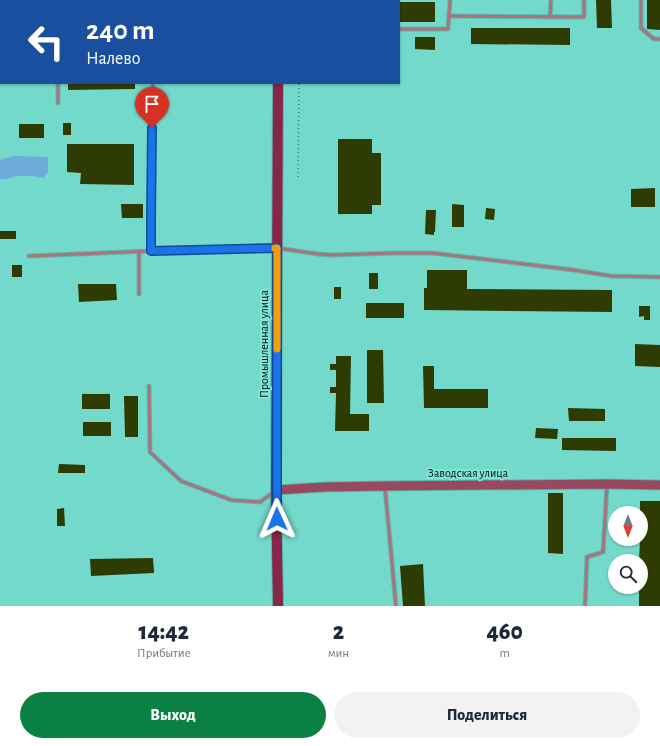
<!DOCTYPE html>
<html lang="ru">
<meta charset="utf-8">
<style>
body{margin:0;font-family:"Alegreya Sans",sans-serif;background:#f2f2f3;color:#1f2937;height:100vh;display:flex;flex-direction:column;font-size:15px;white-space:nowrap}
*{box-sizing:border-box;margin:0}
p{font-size:13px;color:#747a83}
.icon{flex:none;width:22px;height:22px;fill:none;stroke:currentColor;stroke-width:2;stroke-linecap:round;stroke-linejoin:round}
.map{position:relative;height:606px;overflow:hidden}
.drawer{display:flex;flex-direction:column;background:#fff;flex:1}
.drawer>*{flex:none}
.hud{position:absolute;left:0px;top:0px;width:400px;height:84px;box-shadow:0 1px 3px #0004;background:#1a4fa0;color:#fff;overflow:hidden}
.needle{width:26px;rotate:180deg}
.fabs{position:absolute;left:608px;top:506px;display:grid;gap:8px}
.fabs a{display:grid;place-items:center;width:40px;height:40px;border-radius:50%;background:#fff;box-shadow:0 1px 3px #0004;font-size:20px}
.pin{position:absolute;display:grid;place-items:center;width:34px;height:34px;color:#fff;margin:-41px -17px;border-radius:50% 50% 50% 0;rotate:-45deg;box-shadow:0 0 4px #0007}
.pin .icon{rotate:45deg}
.me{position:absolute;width:44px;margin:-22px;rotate:359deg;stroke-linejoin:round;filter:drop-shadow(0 0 3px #0008)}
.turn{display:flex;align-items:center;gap:14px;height:84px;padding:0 20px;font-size:18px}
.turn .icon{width:52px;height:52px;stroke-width:2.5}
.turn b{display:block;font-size:28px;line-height:34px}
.eta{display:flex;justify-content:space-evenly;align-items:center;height:68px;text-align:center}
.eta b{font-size:24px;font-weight:800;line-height:28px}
.cta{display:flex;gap:8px;margin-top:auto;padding:8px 20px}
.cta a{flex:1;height:46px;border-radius:24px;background:#0b8043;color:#fff;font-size:16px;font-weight:800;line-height:46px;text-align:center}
.cta a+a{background:#f2f2f3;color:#1f2937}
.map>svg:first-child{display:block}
</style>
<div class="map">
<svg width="660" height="606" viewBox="0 0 660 606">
<rect width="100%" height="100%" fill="#73dacb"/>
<!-- water -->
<path fill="#6dacdd" d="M14,156L48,157V172L44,178C35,176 22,175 13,177C7,179 7,179 0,179V160Z"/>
<!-- building -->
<g fill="#2e3c03">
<polygon points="596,0 611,0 612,28 597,28"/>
<polygon points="647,0 660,0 660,30 647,29"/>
<rect x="399" y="2" width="36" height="20"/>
<polygon points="471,28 570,28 570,45 471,44"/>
<polygon points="415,37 435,37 435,50 415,49"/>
<polygon points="68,83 135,83 135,89 68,90"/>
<rect x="63" y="123" width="8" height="12"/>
<rect x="19" y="124" width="25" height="14"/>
<polygon points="338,139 372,139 372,153 381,153 381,205 372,205 372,214 338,214"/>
<polygon points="67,144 134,144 134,185 80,184 81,173 67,172"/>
<polygon points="655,188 655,207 631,207 631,189"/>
<polygon points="121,204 143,204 143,218 122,218"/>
<polygon points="452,204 464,205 464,227 452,227"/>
<polygon points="486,208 495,209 494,220 485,219"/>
<polygon points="426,210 436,210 435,232 434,232 434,235 425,234"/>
<rect x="0" y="231" width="16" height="8"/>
<rect x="12" y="265" width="10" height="12"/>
<polygon points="427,270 467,270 467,289 612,290 612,312 424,310 424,288 427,288"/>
<rect x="369" y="273" width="9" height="16"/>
<polygon points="78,284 116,284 117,300 79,302"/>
<rect x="334" y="287" width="7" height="12"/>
<rect x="366" y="303" width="38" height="15"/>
<polygon points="639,306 650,306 650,320 644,320 644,316 639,317"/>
<polygon points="635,344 660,345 660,367 635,366"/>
<polygon points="367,350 383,350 384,403 367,403"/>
<polygon points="336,356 351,356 350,414 369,414 369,431 335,431 336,393 330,393 330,387 336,387 336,370 330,370 330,364 336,364"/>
<polygon points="423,366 434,366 434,389 488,389 488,408 424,408"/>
<rect x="82" y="394" width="28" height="15"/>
<polygon points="124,396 138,396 138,437 125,437"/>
<polygon points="568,408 605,409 605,421 569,421"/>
<rect x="83" y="422" width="28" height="14"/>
<polygon points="536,428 558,429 557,439 535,438"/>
<polygon points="562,438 616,438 616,451 562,450"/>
<polygon points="59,464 85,465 85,473 58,473"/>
<polygon points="548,493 563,493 563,554 548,553"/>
<polygon points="640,501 660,501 660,606 639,606 639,587 641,587 641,561 639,561 640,539 641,539 641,513 640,513"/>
<polygon points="64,508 65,526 57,526 57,509"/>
<polygon points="153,558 154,573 91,576 90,559"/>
<polygon points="423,564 425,606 403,606 400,566"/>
</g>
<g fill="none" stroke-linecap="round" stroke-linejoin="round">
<defs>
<g id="lane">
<polyline points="641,0 641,28 654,39 660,39"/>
<polyline points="449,16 584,17 584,0"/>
<polyline points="550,17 551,0"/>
<polyline points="399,29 448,29 450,0"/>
<polyline points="58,103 58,83"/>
<polyline points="151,251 151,219 153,83"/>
<polyline points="29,256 151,251 277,248 318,254 333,255 394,253 432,253 574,270 611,276 660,277"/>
<polyline points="139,294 139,251"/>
<polyline points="149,386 150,452 181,481 231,500 260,502 274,492"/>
<polyline points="385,488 396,606"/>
<polyline points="585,606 587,557 603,552 607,486"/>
</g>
<polyline id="secondary" points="276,490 325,487 385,486 607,484 660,485"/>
<g id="primary">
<polyline points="279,1 279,0"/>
<polyline points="278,606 276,490 278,83"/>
</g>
</defs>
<!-- lane casing -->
<use href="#lane" stroke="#5eb6a9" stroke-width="5"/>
<!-- secondary casing -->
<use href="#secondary" stroke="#5eb6a9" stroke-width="11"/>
<!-- primary casing -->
<use href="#primary" stroke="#5eb6a9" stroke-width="12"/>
<!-- path -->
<g stroke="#3e7d74" stroke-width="1.5" stroke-dasharray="1 3" stroke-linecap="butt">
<polyline points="300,1 300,0"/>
<polyline points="298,177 299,83"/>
</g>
<!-- lane -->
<use href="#lane" stroke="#a97380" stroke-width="3"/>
<!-- secondary -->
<use href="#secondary" stroke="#96495f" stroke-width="9"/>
<!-- primary -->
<use href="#primary" stroke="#862648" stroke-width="10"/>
</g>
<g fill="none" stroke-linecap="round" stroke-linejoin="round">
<defs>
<polyline id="route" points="152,128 151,219 151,251 277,248 277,519"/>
</defs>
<!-- route casing -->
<use href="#route" stroke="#114b97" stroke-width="10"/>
<!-- route -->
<use href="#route" stroke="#1a73e8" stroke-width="7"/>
<!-- slow -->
<polyline stroke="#f59e0b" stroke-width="7" points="275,248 277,248 277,349"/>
</g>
<g text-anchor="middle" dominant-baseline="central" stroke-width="4" stroke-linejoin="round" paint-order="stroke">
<!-- street labels -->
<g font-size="12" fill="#00120f" stroke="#80e7d8">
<text transform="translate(264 344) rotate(-90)">Промышленная улица</text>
<text x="468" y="473">Заводская улица</text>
</g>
</g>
</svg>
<div class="fabs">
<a><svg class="needle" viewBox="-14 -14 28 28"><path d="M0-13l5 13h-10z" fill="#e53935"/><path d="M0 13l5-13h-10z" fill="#747a83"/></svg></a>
<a><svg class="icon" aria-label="search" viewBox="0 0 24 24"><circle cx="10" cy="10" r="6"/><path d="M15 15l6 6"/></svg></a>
</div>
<div class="pin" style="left:152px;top:128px;background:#d93025"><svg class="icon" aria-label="arrive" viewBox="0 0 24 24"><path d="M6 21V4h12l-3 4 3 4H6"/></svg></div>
<svg class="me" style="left:277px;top:519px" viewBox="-20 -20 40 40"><path d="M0-17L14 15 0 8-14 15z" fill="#1a73e8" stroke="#fff" stroke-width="4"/></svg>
<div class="hud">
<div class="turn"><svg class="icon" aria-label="left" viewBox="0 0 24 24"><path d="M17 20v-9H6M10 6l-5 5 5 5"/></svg><div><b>240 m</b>Налево</div></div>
</div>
</div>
<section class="drawer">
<div class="eta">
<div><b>14:42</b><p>Прибытие</p></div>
<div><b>2</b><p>мин</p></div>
<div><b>460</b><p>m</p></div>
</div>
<div class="cta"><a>Выход</a><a>Поделиться</a></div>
</section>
